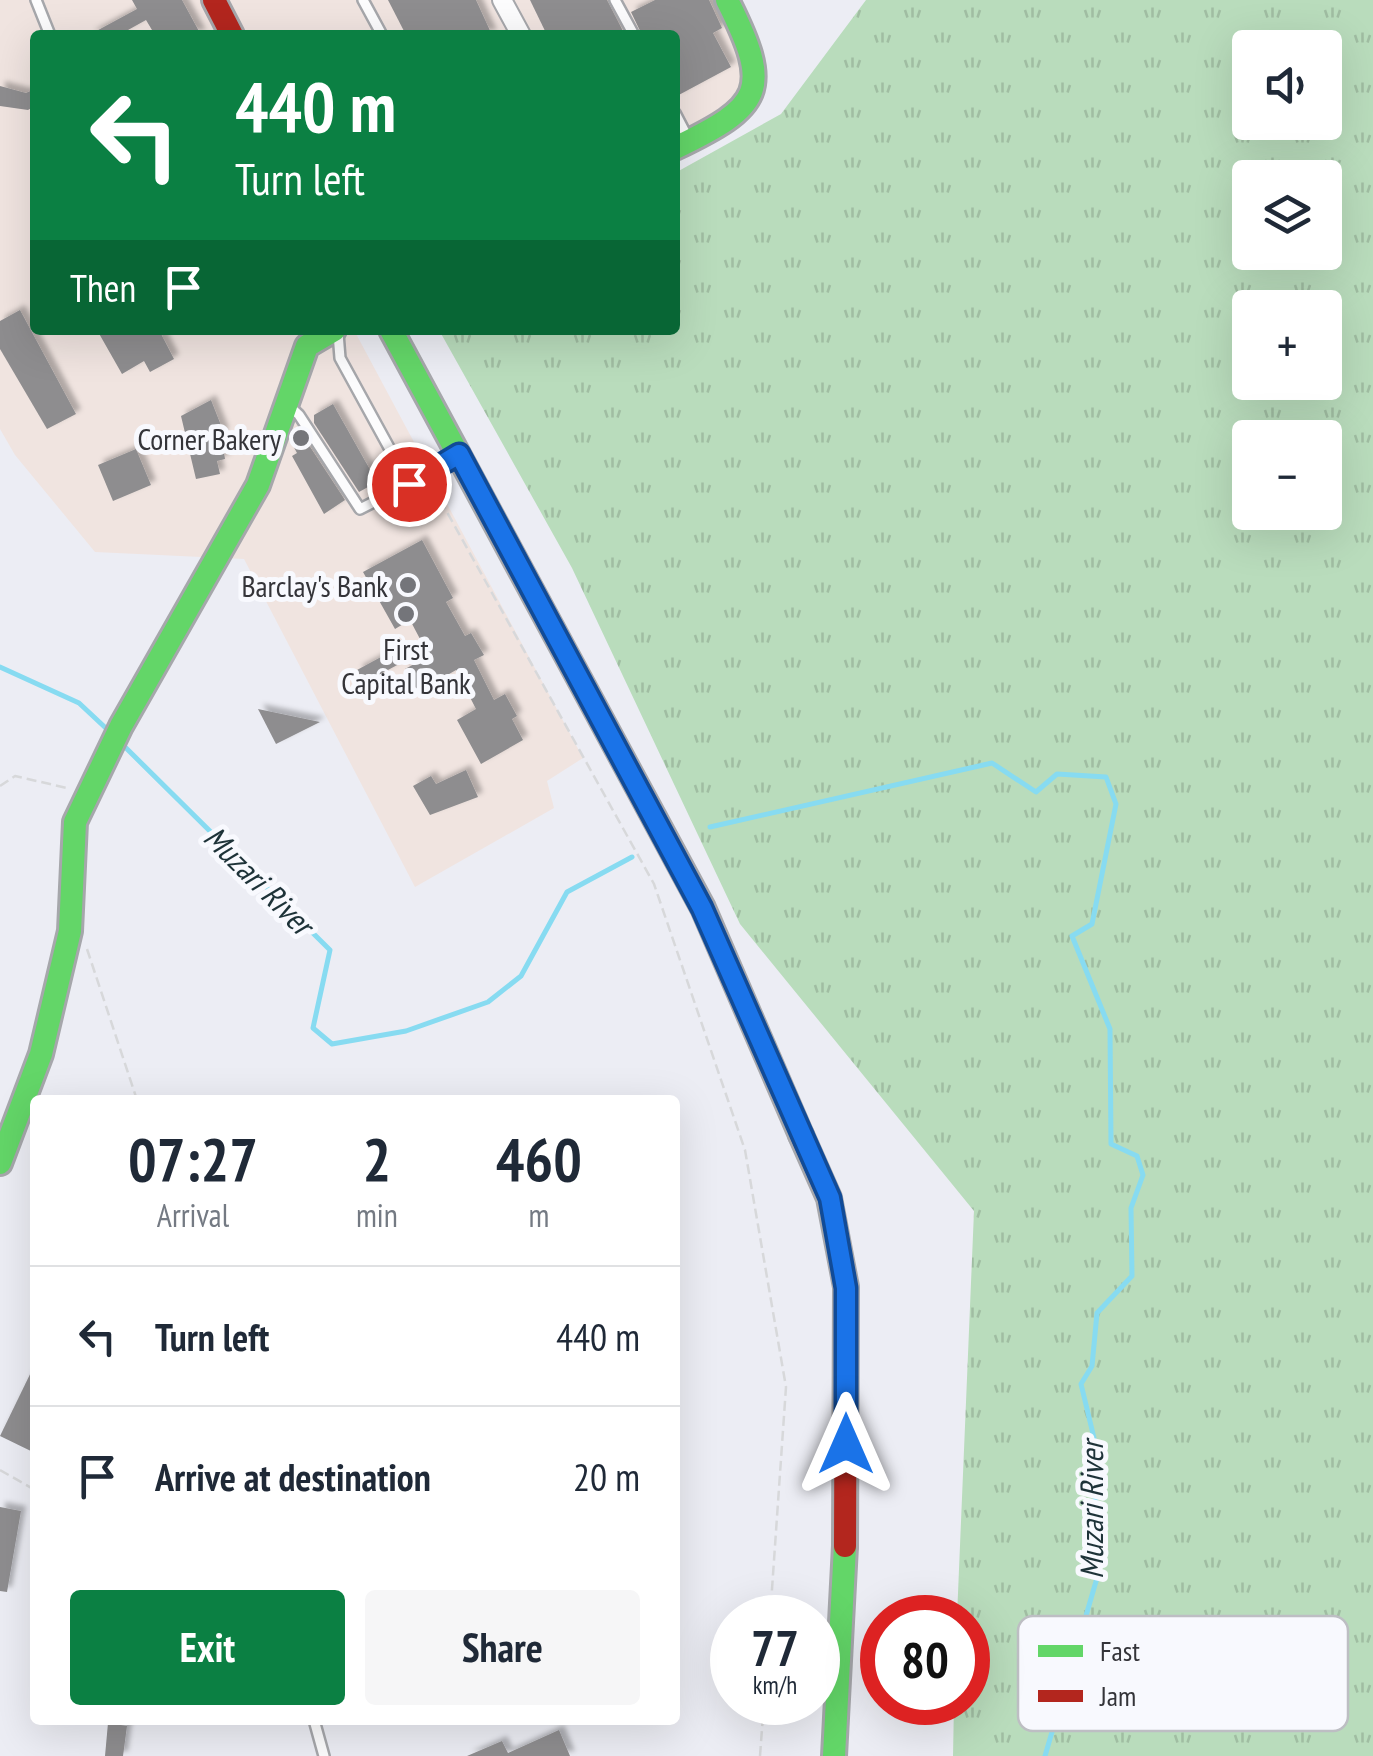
<!DOCTYPE html>
<meta charset="utf-8">
<style>
body{margin:0;font-family:"PT Sans Narrow",sans-serif;background:#f6f6f7;color:#1f2937;height:100vh;display:flex;flex-direction:column;font-size:38px;white-space:nowrap}
*{box-sizing:border-box;margin:0}
p{font-size:32px;color:#747a83}
.icon{flex:none;width:55px;height:55px;fill:none;stroke:currentColor;stroke-width:2;stroke-linecap:round;stroke-linejoin:round}
.map{position:relative;flex:1;overflow:hidden}
.details{position:absolute;left:30px;top:1095px;width:650px;height:630px;display:flex;flex-direction:column;background:#fff;border-radius:10px;box-shadow:0 10px 40px #0002}
.details>*{flex:none}
.banner{position:absolute;left:30px;top:30px;width:650px;height:305px;border-radius:10px;box-shadow:0 10px 40px #0002;background:#0b8043;color:#fff;overflow:hidden}
.buttons{position:absolute;left:1232px;top:30px;display:grid;gap:20px}
.buttons a{display:grid;place-items:center;width:110px;height:110px;border-radius:10px;background:#fff;box-shadow:0 10px 40px #0002;font-size:50px}
.speed{position:absolute;left:710px;top:1595px;display:flex;gap:20px;font-size:50px;font-weight:700;text-align:center}
.speed>*{display:grid;place-content:center;width:130px;height:130px;border-radius:50%;background:#fff;box-shadow:0 10px 40px #0002;line-height:1}
.speed small{font-size:25px;font-weight:400}
.speed .limit{border:15px solid #d22;background:#fff;color:#111}
.pin{position:absolute;display:grid;place-items:center;width:85px;height:85px;color:#fff;margin:-42px;border:5px solid #fff;border-radius:50%;box-shadow:0 2px 10px #0007}
.me{position:absolute;width:110px;margin:-55px;rotate:0deg;stroke-linejoin:round;filter:drop-shadow(0 0 8px #0008)}
.turn{display:flex;align-items:center;gap:35px;height:210px;padding:0 40px;font-size:45px}
.turn .icon{width:130px;height:130px;stroke-width:2.5}
.turn b{display:block;font-size:70px;line-height:85px}
.then{display:flex;align-items:center;height:95px;padding:0 40px;background:#0003;gap:20px;font-size:38px}
.eta{display:flex;justify-content:space-evenly;align-items:center;height:170px;text-align:center}
.eta b{font-size:60px;font-weight:600;line-height:70px}
.button{display:flex;gap:20px;margin-top:auto;padding:20px 40px}
.button a{flex:1;height:115px;border-radius:10px;background:#0b8043;color:#fff;font-size:40px;font-weight:600;line-height:115px;text-align:center}
.button a+a{background:#f6f6f7;color:#1f2937}
ul{padding:0;list-style:none}
li{display:flex;align-items:center;gap:30px;height:140px;padding:0 40px;border-top:2px solid #e0e1e3}
li div{flex:1}
li b{display:block;font-size:38px}
li em{font-style:normal}
.map>svg:first-child{display:block}
</style>
<div class="map">
<svg width="1373" height="1756" viewBox="0 0 1373 1756">
<defs>
<pattern id="grass-tufts" width="24" height="20" patternUnits="userSpaceOnUse" patternTransform="scale(2.5)"><rect width="24" height="20" fill="#b9dcbc"/><path d="M3 7l-1-3M5 7V3M7 7l1-3M15 17l-1-3M17 17v-4M19 17l1-3" fill="none" stroke="#a0bda2"/></pattern>
<filter id="shadow"><feDropShadow dx="5" dy="-5" stdDeviation="2.5" flood-color="#0004"/></filter>
</defs>
<rect width="100%" height="100%" fill="#ecedf4"/>
<!-- commercial -->
<polygon fill="#f0e4e0" points="0,0 717,0 748,58 733,106 675,137 675,35 35,35 35,330 354,330 583,758 547,781 554,808 415,887 244,559 95,552 15,455 0,429"/>
<!-- grass -->
<path fill="url(#grass-tufts)" fill-rule="evenodd" d="M866,0H1373V1756H953L954,1703L968,1702V1618L957,1617L974,1211L740,924L572,568L439,330H675V173L781,114ZM1250,48H1325V122H1250ZM1250,178H1325V252H1250ZM1250,308H1325V382H1250ZM1250,438H1325V512H1250Z"/>
<g fill="none" stroke-linecap="round" stroke-linejoin="round">
<!-- stream -->
<g stroke="#87dbf1" stroke-width="5">
<polyline points="0,667 79,703 110,732"/>
<polyline points="121,743 330,950 313,1028 332,1044 406,1031 488,1002 521,976 567,892 632,857"/>
<polyline points="710,827 992,763 1036,792 1057,774 1106,777 1116,804 1092,924 1072,936 1110,1029 1111,1144 1137,1156 1143,1175 1131,1208 1132,1276 1097,1313 1092,1366 1081,1384 1094,1438 1097,1578 1045,1756"/>
</g>
</g>
<!-- building -->
<g fill="#8e8d8f" filter="url(#shadow)">
<polygon points="132,0 182,0 201,35 155,35 146,20 119,35 89,35 137,9"/>
<polygon points="388,0 476,0 492,35 406,35"/>
<polygon points="530,0 607,0 625,35 547,35"/>
<polygon points="655,0 709,0 722,28 713,33 731,67 675,97 675,35 642,35 631,12"/>
<polygon points="0,86 26,93 35,89 35,106 28,110 0,106"/>
<polygon points="20,310 76,414 47,429 0,349 0,321"/>
<polygon points="97,330 159,330 174,359 150,372 144,361 122,374"/>
<polygon points="211,400 224,433 221,434 225,459 217,461 220,474 196,479 181,416"/>
<polygon points="333,404 377,482 359,492 314,423 314,415"/>
<polygon points="299,430 345,500 324,514 292,456 297,453 289,438"/>
<polygon points="136,449 151,485 113,501 98,465"/>
<polygon points="422,540 453,598 446,602 465,636 471,633 484,655 474,660 494,700 505,694 517,716 512,719 523,740 481,764 457,720 476,709 456,670 418,692 405,669 429,656 410,620 395,629 363,572"/>
<polygon points="392,651 399,664 364,683 357,670"/>
<polygon points="258,709 320,722 276,744"/>
<polygon points="466,770 478,797 430,815 413,786 431,776 436,784"/>
<polygon points="35,1364 35,1453 0,1436"/>
<polygon points="0,1507 21,1511 7,1592 0,1591"/>
<polygon points="108,1723 127,1726 123,1756 105,1756"/>
<polygon points="559,1730 570,1756 467,1756 502,1741 508,1753"/>
</g>
<g fill="none" stroke-linecap="round" stroke-linejoin="round">
<defs>
<g id="lane">
<polyline points="36,0 50,35"/>
<polyline points="363,0 382,35"/>
<polyline points="615,0 634,35"/>
<polyline points="675,113 688,138"/>
<polyline points="338,333 340,358 409,484 452,458"/>
<polyline points="286,403 299,415 360,509 409,484"/>
<polyline points="314,1720 324,1756"/>
</g>
<polyline id="street" points="502,0 521,35"/>
<g id="fast">
<path d="M675,148C762,106 773,91 727,0"/>
<polyline points="391,330 703,908 801,1135"/>
<polyline points="0,1163 41,1054 70,931 75,822 121,726 258,485 307,346 334,330"/>
<polyline points="834,1756 845,1546"/>
</g>
<g id="jam">
<polyline points="214,0 232,35"/>
<polyline points="801,1135 829,1198 846,1287 845,1546"/>
</g>
</defs>
<!-- lane casing -->
<use href="#lane" stroke="#a6a7ab" stroke-width="14"/>
<!-- street casing -->
<use href="#street" stroke="#a6a7ab" stroke-width="22"/>
<!-- fast casing -->
<use href="#fast" stroke="#a6a7ab" stroke-width="28"/>
<!-- jam casing -->
<use href="#jam" stroke="#a6a7ab" stroke-width="28"/>
<!-- path -->
<g stroke="#d7d8da" stroke-width="2.5" stroke-dasharray="10 5" stroke-linecap="butt">
<polyline points="433,487 654,884 745,1150 786,1387 770,1618"/>
<polyline points="0,786 15,776 67,788"/>
<polyline points="87,949 137,1100"/>
<polyline points="0,1470 35,1490"/>
<polyline points="760,1756 764,1702"/>
</g>
<!-- lane -->
<use href="#lane" stroke="#fcfcfd" stroke-width="9"/>
<!-- street -->
<use href="#street" stroke="#fcfcfd" stroke-width="18"/>
<!-- fast -->
<use href="#fast" stroke="#63d668" stroke-width="22"/>
<!-- jam -->
<use href="#jam" stroke="#b3261e" stroke-width="22"/>
</g>
<g fill="none" stroke-linecap="round" stroke-linejoin="round">
<defs>
<polyline id="route" points="409,484 459,454 702,908 830,1198 846,1288 846,1444"/>
</defs>
<!-- route casing -->
<use href="#route" stroke="#114b97" stroke-width="25"/>
<!-- route -->
<use href="#route" stroke="#1a73e8" stroke-width="18"/>
</g>
<!-- markers -->
<g fill="#74757a" stroke="#f8f9fe" stroke-width="4">
<circle cx="301" cy="438" r="10"/>
<circle cx="408" cy="585" r="10"/>
<circle cx="406" cy="614" r="10"/>
</g>
<g text-anchor="middle" dominant-baseline="central" stroke-width="10" stroke-linejoin="round" paint-order="stroke">
<!-- poi labels -->
<g font-size="30" fill="#343439" stroke="#f8f9fe" text-anchor="end">
<text x="281" y="438">Corner Bakery</text>
<text x="388" y="585">Barclay's Bank</text>
<text x="406" y="648" text-anchor="middle">First<tspan x="406" dy="34">Capital Bank</tspan></text>
</g>
<!-- water labels -->
<g font-size="32" font-style="italic" fill="#1d3238" stroke="#f8f9fe">
<text transform="translate(259 880) rotate(45)">Muzari River</text>
<text transform="translate(1091 1510) rotate(-90)">Muzari River</text>
</g>
</g>
<!-- legend -->
<rect x="1018" y="1616" width="330" height="115" rx="15" fill="#f8f9fe" stroke="#bdbec3" stroke-width="2.5"/>
<rect x="1038" y="1645" width="45" height="12" fill="#63d668"/>
<rect x="1038" y="1690" width="45" height="12" fill="#b3261e"/>
<g font-size="28" fill="#343439">
<text x="1100" y="1661">Fast</text>
<text x="1100" y="1706">Jam</text>
</g>
</svg>
<div class="buttons">
<a><svg class="icon" aria-label="sound" viewBox="0 0 24 24"><path d="M4 9h4l5-4v14l-5-4H4zM17 9q2 3 0 6"/></svg></a>
<a><svg class="icon" aria-label="layers" viewBox="0 0 24 24"><path d="M12 4l9 5-9 5-9-5zM3 14l9 5 9-5"/></svg></a>
<a>+</a>
<a>−</a>
</div>
<div class="speed"><div>77<small>km/h</small></div><div class="limit">80</div></div>
<div class="pin" style="left:409px;top:484px;background:#d93025"><svg class="icon" aria-label="arrive" viewBox="0 0 24 24"><path d="M6 21V4h12l-3 4 3 4H6"/></svg></div>
<svg class="me" style="left:846px;top:1444px" viewBox="-20 -20 40 40"><path d="M0-17L14 15 0 8-14 15z" fill="#1a73e8" stroke="#fff" stroke-width="4"/></svg>
<div class="banner">
<div class="turn"><svg class="icon" aria-label="left" viewBox="0 0 24 24"><path d="M17 20v-9H6M10 6l-5 5 5 5"/></svg><div><b>440 m</b>Turn left</div></div>
<div class="then">Then<svg class="icon" aria-label="arrive" viewBox="0 0 24 24"><path d="M6 21V4h12l-3 4 3 4H6"/></svg></div>
</div>
<section class="details">
<div class="eta">
<div><b>07:27</b><p>Arrival</p></div>
<div><b>2</b><p>min</p></div>
<div><b>460</b><p>m</p></div>
</div>
<ul>
<li><svg class="icon" aria-label="left" viewBox="0 0 24 24"><path d="M17 20v-9H6M10 6l-5 5 5 5"/></svg><div><b>Turn left</b></div><em>440 m</em></li>
<li><svg class="icon" aria-label="arrive" viewBox="0 0 24 24"><path d="M6 21V4h12l-3 4 3 4H6"/></svg><div><b>Arrive at destination</b></div><em>20 m</em></li>
</ul>
<div class="button"><a>Exit</a><a>Share</a></div>
</section>
</div>
